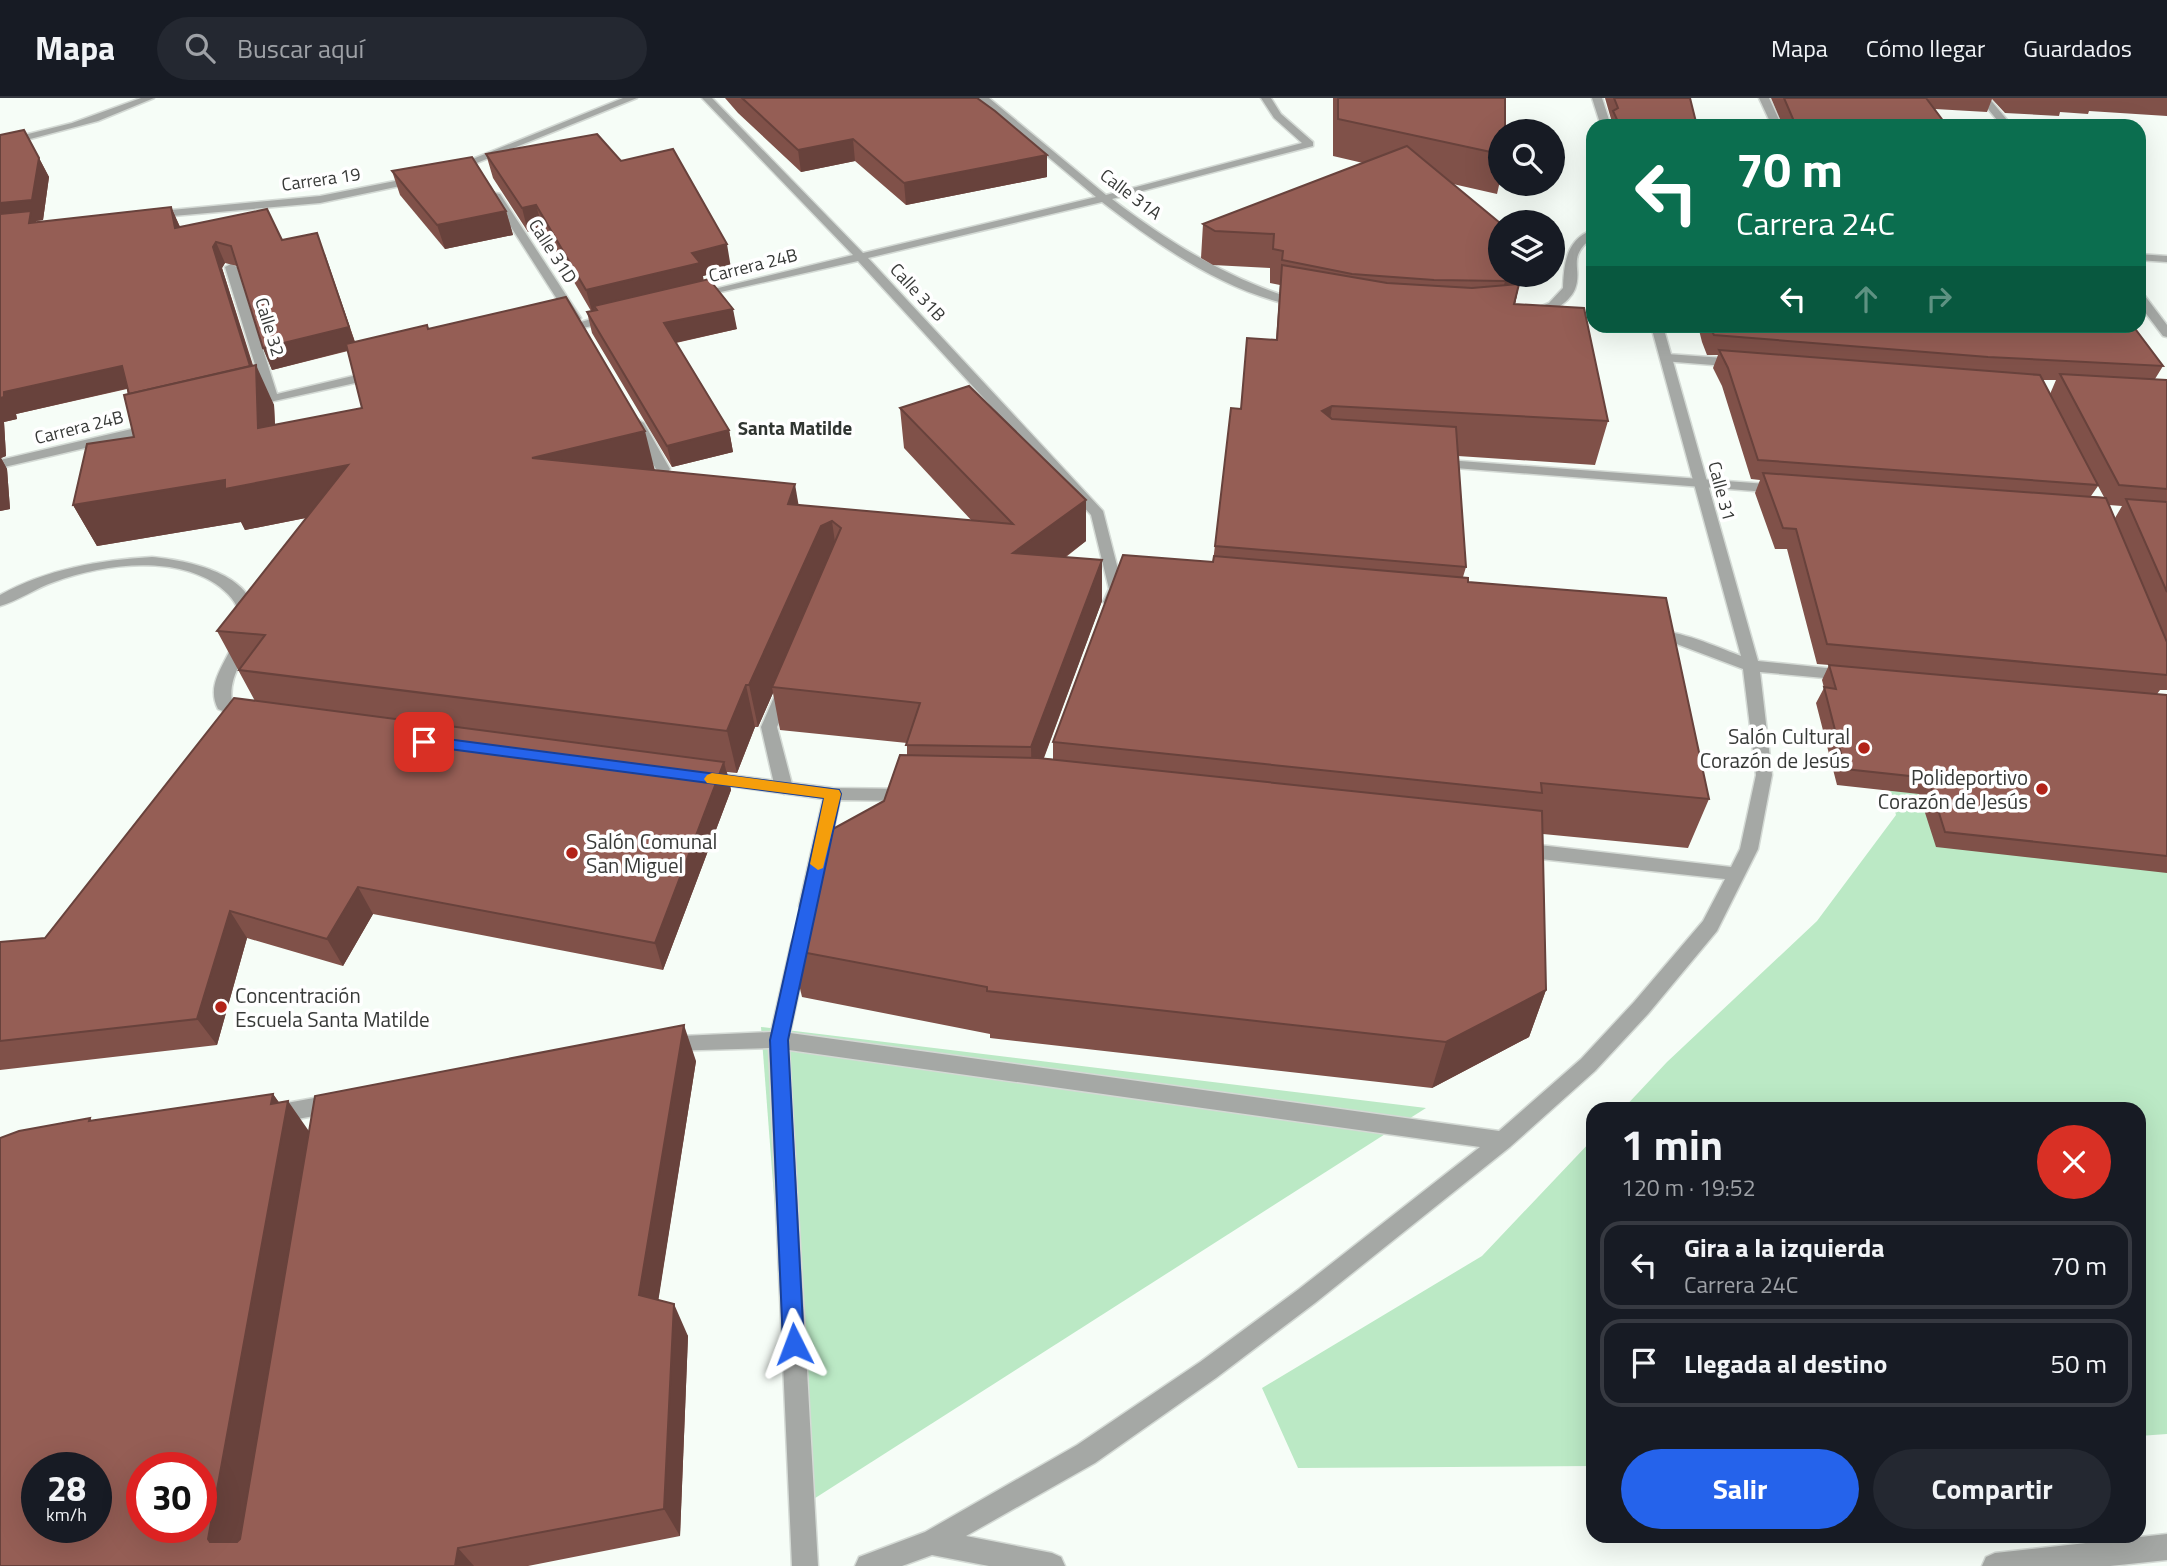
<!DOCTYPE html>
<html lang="es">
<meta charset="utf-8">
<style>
body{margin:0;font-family:"Titillium Web",sans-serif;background:#242831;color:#f1f3f6;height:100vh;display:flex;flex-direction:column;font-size:26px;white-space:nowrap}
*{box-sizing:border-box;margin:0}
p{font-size:23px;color:#9ea1a6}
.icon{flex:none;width:38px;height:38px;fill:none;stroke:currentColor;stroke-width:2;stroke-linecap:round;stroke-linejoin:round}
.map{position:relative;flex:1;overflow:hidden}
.sheet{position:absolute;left:1586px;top:1004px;width:560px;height:441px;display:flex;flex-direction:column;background:#171b24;border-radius:21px;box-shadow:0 7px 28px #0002}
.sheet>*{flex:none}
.top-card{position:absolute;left:1586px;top:21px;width:560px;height:214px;border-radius:21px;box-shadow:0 7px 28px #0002;background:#0b6e4f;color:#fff;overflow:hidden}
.buttons{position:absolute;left:1488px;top:21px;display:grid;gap:14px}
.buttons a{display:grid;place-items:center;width:77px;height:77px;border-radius:50%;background:#171b24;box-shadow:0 7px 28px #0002;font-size:35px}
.speed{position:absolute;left:21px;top:1354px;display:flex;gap:14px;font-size:35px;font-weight:700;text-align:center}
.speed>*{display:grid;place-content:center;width:91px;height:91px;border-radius:50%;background:#171b24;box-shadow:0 7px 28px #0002;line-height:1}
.speed small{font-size:18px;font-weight:400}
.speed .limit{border:10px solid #d22;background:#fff;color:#111}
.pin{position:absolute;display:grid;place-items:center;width:60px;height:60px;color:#fff;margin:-30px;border-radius:14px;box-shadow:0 4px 10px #0006}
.me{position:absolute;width:77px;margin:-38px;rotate:357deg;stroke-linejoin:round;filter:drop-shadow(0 0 5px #0008)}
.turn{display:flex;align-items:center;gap:24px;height:147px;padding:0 35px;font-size:32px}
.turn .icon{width:91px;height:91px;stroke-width:2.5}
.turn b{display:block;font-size:49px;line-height:60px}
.lanes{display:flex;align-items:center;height:66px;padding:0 35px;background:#0003;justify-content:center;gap:35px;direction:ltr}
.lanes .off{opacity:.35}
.round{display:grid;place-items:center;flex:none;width:74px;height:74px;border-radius:37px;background:#242831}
.summary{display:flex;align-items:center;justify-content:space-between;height:119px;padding:0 35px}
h1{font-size:42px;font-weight:700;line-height:52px}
.primary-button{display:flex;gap:14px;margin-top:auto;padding:14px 35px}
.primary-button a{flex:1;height:80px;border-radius:42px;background:#2563eb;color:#fff;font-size:28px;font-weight:700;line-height:80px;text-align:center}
.primary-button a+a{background:#242831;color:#f1f3f6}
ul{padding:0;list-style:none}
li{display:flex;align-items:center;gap:21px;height:88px;margin:0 14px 10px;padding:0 21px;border:4px solid #363941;border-radius:21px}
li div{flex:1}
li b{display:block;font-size:26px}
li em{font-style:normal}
header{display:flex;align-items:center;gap:42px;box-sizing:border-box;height:98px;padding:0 35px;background:#171b24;border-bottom:2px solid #363941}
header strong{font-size:33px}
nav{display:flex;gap:38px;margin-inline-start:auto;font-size:24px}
.search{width:490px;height:63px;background:#242831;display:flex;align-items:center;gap:18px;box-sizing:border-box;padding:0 24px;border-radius:38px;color:#9ea1a6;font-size:26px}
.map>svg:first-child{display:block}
</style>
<header>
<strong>Mapa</strong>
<div class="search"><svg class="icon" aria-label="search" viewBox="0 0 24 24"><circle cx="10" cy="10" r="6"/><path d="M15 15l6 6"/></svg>Buscar aquí</div>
<nav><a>Mapa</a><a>Cómo llegar</a><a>Guardados</a></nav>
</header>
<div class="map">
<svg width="2167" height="1468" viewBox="0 0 2167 1468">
<rect width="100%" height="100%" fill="#f6fdf7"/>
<!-- green -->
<g fill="#bbe9c5">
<polygon points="1864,599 2167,620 2167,1336 2139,1338 2138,1012 1622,1012 1667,964 1817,823 1896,717"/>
<polygon points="761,929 1426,1010 798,1411"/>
<polygon points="1592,1042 1592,1368 1298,1370 1262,1290 1482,1158"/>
</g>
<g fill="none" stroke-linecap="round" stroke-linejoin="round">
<defs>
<g id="service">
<polygon points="1667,256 1738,261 1744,265 1738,269 1663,263 1663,257"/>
<polygon points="1434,361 1780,387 1787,391 1780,395 1429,368 1429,362"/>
<polygon points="786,585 794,590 777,629 793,690 784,696 775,690 761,629 778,590"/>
</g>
<g id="minor">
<path d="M702,0H712L863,155L1096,99L978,0H989L1106,97L1302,45L1274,20L1261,0H1271L1281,16L1313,44V48L1112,101C1172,147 1232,183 1304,204V208C1294,210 1283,205 1272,202C1209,183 1154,144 1102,104L868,160L1103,413L1123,491L1116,507L1111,509L1103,504L1109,491L1091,417L858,163L694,200V196L853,157Z"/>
<polygon points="1592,0 1602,0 1611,28 1601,28"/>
<polygon points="1759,0 1769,0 1782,28 1772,28"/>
<polygon points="1979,0 1989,0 2012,28 2002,28"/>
<polygon points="491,94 500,96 581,220 579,223 569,220 490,96"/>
<path d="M1592,132V140C1566,160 1583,170 1575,191C1569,206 1543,221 1528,220V214L1549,205L1563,190C1564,166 1566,142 1592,132Z"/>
<polygon points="2138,156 2167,158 2167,164 2138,162"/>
<polygon points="231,166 237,169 277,296 378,272 384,276 382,279 243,310 243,304 265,299 225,169"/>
<polygon points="2138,193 2142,194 2167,227 2167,239 2163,238 2138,205"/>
<polygon points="613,215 617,216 617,222 558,236 552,232"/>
<path d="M1651,228H1663L1758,563L1846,572L1854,577L1846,582L1760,574L1772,677L1758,751L1717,833L1648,916L1595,973L1510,1049L1315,1205L1216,1280L1095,1365L966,1438L1052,1455L1061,1459L1065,1468H989L932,1457L902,1468H855L859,1459L925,1434L1077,1347L1200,1264L1299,1191L1480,1049L789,952L818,1468H792L769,950L666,953L659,951L656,945L659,939L771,934L791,846L793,841L800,839L807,841L809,846L790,935L1499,1033L1581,961L1634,904L1703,823L1725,781L1522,759L1516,757L1513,752L1516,747L1522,745L1731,769L1740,751L1756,677L1743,571L1674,545L1652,543L1644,538C1660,522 1721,551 1741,558Z"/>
<polygon points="637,321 644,325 670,371 668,374 663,375 656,371 630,325"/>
<polygon points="157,325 164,329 162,332 0,370 0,362"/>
<path d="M152,459C193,463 271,479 252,538C245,561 228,578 232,604L255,614L257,618L255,622H243L218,611C203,582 234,558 238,530C242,512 235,501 220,489C176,456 104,466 54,484C36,490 18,503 0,508V497C47,471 99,462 152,459Z"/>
<polygon points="706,674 833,690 908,691 917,697 908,703 840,702 817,808 814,813 802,813 799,808 823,701 700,684 698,680 700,676"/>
<polygon points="336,996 343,999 346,1005 343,1011 336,1014 270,1026 263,1023 260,1017 263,1011 270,1008"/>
<polygon points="2167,1436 2167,1462 2110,1468 1982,1468 1986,1459 1995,1455"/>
</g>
<g id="tertiary">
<polygon points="141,0 154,0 98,23 0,49 0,43 72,25"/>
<polygon points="623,0 637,0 457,73 448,71"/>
<polygon points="420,78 424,79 424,83 320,105 150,120 145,117 150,114 320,98"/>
</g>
</defs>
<!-- service casing -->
<use href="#service" stroke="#d4dad5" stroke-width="3"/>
<!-- minor casing -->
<use href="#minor" stroke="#d4dad5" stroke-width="3"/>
<!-- tertiary casing -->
<use href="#tertiary" stroke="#d4dad5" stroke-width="3"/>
<!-- service -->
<use href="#service" fill="#a5a8a5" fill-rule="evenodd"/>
<!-- minor -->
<use href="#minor" fill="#a5a8a5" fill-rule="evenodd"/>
<!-- tertiary -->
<use href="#tertiary" fill="#a5a8a5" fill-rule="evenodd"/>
</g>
<!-- wall -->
<g fill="#805149" fill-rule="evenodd">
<polygon points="725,0 977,0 1047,57 1047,79 906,107 855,63 801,74 738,15"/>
<path d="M1333,0H1505L1500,33V83L1497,96L1453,86L1521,177L1515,206L1608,323L1595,367L1458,358L1466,469L1463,479L1709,701L1688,750L1543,736L1546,892L1529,939L1432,990L990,940V936L802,899L791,852L884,703L907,657V645L780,632L773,595L758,629H755L737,675L727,674L731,692L663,872L373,816L343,868L247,840L217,947L0,972V844L45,840L255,603L217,533L306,420L245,432L241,424L97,448L73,407L134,339L127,291L16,316L17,321L4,324L6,358L1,360L7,371L10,411L0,413V37L39,60L49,79L43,122L36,123V124L171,109L180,129L282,142L325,156L355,244L428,231L655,372L799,407L972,423L904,350L900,310L1086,402V443L1066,459L1102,462V503L1044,660L1053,661V644L1213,464L1231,310L1241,311L1276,242L1280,187L1270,185V170L1213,167L1201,160L1203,126L1363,65L1333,58ZM225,165L237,168L263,250L272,272L348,253L362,310L275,327L274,307L253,267L222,170Z"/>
<polygon points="1605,0 1690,0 1697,28 1610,28 1611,21"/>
<polygon points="1771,0 2167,0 2167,18 2089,13 2088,16 2060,14 2059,18 2005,15 1992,1 1987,14 1935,11 1947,28 1783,28"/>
<polygon points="486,56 621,63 731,170 703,178 703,182 737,231 676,245 729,332 733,354 672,369 592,235 587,214 591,213 543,131 528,134 493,80"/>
<polygon points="392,73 506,113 513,137 445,151 400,97"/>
<path d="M1698,228H2133L2163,268L2155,281L2167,282V592H2160L2157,596L2167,597V775L1936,749L1919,696L1837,687L1816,605L1824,590L1822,582L1829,567L1817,566L1787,451H1775L1755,395L1760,382L1751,381L1722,288L1713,270L1718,257H1707L1702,244ZM2042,282H2056L2050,296ZM2098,388L2104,399L2091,398ZM2109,407L2122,408L2115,420Z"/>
<polygon points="696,963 658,1202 688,1238 680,1438 528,1468 0,1468 90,1020 92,1023 273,996 279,1005 309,1034"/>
</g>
<!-- shaded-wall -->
<g fill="#68423c">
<polygon points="853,41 855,63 801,74 798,52"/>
<polygon points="1047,57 1047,79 906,107 904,85"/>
<polygon points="39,60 49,79 43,122 36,123 41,134 0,126 0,105"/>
<polygon points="536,107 543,131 528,134 522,110"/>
<polygon points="171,109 180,129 175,130"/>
<polygon points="506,113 513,137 445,151 437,127"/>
<polygon points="317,135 357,250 272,272 263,250"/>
<polygon points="216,144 225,165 222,170 256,279 256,267 274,307 277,370 258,330 213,149"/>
<polygon points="727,146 731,170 703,178 705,190 594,208 596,216 593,217 586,192 692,155"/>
<polygon points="1521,177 1513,216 1497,217 1505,183"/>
<polygon points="733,211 737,231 669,246 664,225"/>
<polygon points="122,268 133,289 16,316 17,321 4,324 6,358 1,360 7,371 10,411 0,413 0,300 4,294"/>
<polygon points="1332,308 1326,350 1322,313"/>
<polygon points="729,332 733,354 672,369 667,348"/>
<polygon points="645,333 655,373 532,360"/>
<polygon points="348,367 365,408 245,432 241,424 97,448 73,407 225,382"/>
<polygon points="795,386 802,427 788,406"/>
<polygon points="1086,402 1086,443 1015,496 1013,455"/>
<polygon points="832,423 838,465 772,589 773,595 758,629 749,587 821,428"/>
<polygon points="1102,462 1102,503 1032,691 1031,649"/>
<polygon points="746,587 755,629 737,675 727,633"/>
<polygon points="724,664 731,692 663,872 655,845"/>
<polygon points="358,789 373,816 343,868 327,841"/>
<polygon points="230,813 247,840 217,947 197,921"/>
<polygon points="1546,892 1529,939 1432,990 1446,944"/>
<polygon points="684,927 696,963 654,1230 639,1197"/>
<polygon points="273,996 286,1014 288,1003 313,1039 241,1468 208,1441"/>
<polygon points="674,1206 688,1238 680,1438 664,1411"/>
<polygon points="458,1450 474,1468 455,1468"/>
</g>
<!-- building -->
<g fill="#955e55" stroke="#68423c" stroke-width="2" fill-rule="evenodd">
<polygon points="742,0 977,0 995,13 1047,57 904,85 853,41 798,52"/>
<polygon points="1338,0 1505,0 1505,33 1500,33 1500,56 1338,21"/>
<polygon points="1614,0 1690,0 1697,28 1620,28 1613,13 1618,10"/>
<polygon points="1784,0 1926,0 1947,28 1796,28"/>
<polygon points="24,32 39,60 32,102 0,105 0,37"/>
<polygon points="597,36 621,63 673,51 727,146 692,155 700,165 586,192 536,107 522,110 486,56"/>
<polygon points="1407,48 1500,125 1500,177 1521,177 1520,181 1505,183 1434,182 1352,176 1282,162 1283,153 1273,151 1274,136 1215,133 1203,126"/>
<polygon points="472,59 506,113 437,127 392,73"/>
<polygon points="171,109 175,130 267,111 282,142 317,135 349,229 263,250 231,148 216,144 213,149 250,268 129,296 122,268 4,294 4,299 0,300 0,116 31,113 29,125"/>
<polygon points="1282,167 1387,185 1472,190 1519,186 1514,206 1584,210 1608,323 1332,308 1322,313 1332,321 1456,329 1466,469 1215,448 1231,310 1241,311 1247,240 1277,242"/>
<polygon points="709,181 733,211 664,225 729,332 667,348 587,214 597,212 594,208"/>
<polygon points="566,199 645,333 532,360 795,386 788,406 1013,426 900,310 969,288 1086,402 1013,455 1102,462 1031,649 906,647 920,605 772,589 841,430 832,423 821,428 749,587 746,587 727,633 239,572 265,537 217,533 348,367 225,391 225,382 73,407 87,346 134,339 124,297 256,267 258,330 362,310 346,246 427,227 428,231"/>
<polygon points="1709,228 2133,228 2163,268 1988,259 1714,237"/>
<polygon points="1719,252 2040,277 2098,387 1758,362 1728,270"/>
<polygon points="2060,276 2167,282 2167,391 2119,387"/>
<polygon points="1763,375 2106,400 2167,544 2167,577 1827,546 1796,431 1783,430"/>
<polygon points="2126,401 2167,404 2167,494"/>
<polygon points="1123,457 1213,464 1214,458 1468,480 1468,484 1666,500 1709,701 1541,685 1542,695 1053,644"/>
<polygon points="1829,567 2167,597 2167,758 1945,734 1928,680 1845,671 1824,589 1836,591"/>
<polygon points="234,600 724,664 655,845 358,789 327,841 230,813 197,921 0,943 0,844 45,840"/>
<polygon points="900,657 1038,660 1542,713 1546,892 1446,944 987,893 987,889 791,852 831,732 884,703"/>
<path d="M684,927L639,1197L674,1206L664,1411L458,1450L455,1468H0V1040L19,1033L90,1020L89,1023L273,996L271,1006L288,1003L208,1441L210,1444H237L240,1441L315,998ZM37,1370H96V1430H37ZM142,1370H201V1430H142Z"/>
</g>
<!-- route -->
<polygon fill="#2563eb" stroke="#184099" stroke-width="2" points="424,638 839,692 841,696 788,942 804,1246 801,1253 794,1256 787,1253 783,1246 770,942 824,700 419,647 416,644"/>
<!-- slow -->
<polygon fill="#f59e0b" points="712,675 839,692 841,696 823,770 818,772 810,766 824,700 707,685 704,681 707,677"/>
<!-- markers -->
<g fill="#b22318" stroke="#fff" stroke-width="2.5">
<circle cx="1864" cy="650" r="7"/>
<circle cx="2042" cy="691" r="7"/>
<circle cx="572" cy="755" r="7"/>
<circle cx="221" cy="909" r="7"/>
</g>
<g text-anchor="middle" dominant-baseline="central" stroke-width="7" stroke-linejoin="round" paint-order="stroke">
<!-- far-street labels -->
<g font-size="18" fill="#383a38" stroke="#fff">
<text transform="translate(321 81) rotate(-8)">Carrera 19</text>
<text transform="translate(1131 96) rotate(37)">Calle 31A</text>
<text transform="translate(553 153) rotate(57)">Calle 31D</text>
<text transform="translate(753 167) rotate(-14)">Carrera 24B</text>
<text transform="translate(918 194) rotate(47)">Calle 31B</text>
<text transform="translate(270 229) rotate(73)">Calle 32</text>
<text transform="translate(79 329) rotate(-14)">Carrera 24B</text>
<text transform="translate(1722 393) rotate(75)">Calle 31</text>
</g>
<!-- far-neighbourhood labels -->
<g font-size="19" font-weight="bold" fill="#303531" stroke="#fff">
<text x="795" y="329">Santa Matilde</text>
</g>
<!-- poi labels -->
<g font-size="21" fill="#383a38" stroke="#fff" text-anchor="end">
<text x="1850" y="638">Salón Cultural<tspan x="1850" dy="24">Corazón de Jesús</tspan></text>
<text x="2028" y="679">Polideportivo<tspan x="2028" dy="24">Corazón de Jesús</tspan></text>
<text x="586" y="743" text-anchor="start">Salón Comunal<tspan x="586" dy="24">San Miguel</tspan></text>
<text x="235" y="897" text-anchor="start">Concentración<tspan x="235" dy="24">Escuela Santa Matilde</tspan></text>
</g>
</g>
</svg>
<div class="buttons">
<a><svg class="icon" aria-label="search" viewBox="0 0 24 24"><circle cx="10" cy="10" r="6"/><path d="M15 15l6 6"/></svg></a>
<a><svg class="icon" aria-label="layers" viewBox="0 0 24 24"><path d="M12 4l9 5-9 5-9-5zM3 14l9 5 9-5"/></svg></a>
</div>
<div class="speed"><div>28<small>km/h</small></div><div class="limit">30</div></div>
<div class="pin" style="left:424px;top:644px;background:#d93025"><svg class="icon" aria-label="arrive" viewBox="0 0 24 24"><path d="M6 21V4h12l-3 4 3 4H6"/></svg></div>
<svg class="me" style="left:794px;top:1246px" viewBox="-20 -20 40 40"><path d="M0-17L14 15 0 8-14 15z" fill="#2563eb" stroke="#fff" stroke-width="4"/></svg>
<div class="top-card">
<div class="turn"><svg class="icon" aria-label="left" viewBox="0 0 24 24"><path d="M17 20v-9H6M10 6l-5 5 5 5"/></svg><div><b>70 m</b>Carrera 24C</div></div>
<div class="lanes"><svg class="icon" aria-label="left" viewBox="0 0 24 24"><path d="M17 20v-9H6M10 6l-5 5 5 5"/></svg><svg class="icon off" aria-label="ahead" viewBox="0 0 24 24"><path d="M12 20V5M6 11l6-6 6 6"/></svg><svg class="icon off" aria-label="right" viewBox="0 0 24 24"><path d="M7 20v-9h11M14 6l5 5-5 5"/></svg></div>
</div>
<section class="sheet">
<div class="summary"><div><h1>1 min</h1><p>120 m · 19:52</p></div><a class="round" style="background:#d93025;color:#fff"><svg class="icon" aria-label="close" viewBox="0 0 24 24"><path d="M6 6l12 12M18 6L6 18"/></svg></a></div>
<ul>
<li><svg class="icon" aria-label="left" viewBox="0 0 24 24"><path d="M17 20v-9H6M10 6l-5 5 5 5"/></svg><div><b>Gira a la izquierda</b><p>Carrera 24C</p></div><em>70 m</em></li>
<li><svg class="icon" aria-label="arrive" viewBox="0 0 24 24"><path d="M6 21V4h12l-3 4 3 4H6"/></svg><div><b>Llegada al destino</b></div><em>50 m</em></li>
</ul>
<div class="primary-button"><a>Salir</a><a>Compartir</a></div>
</section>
</div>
